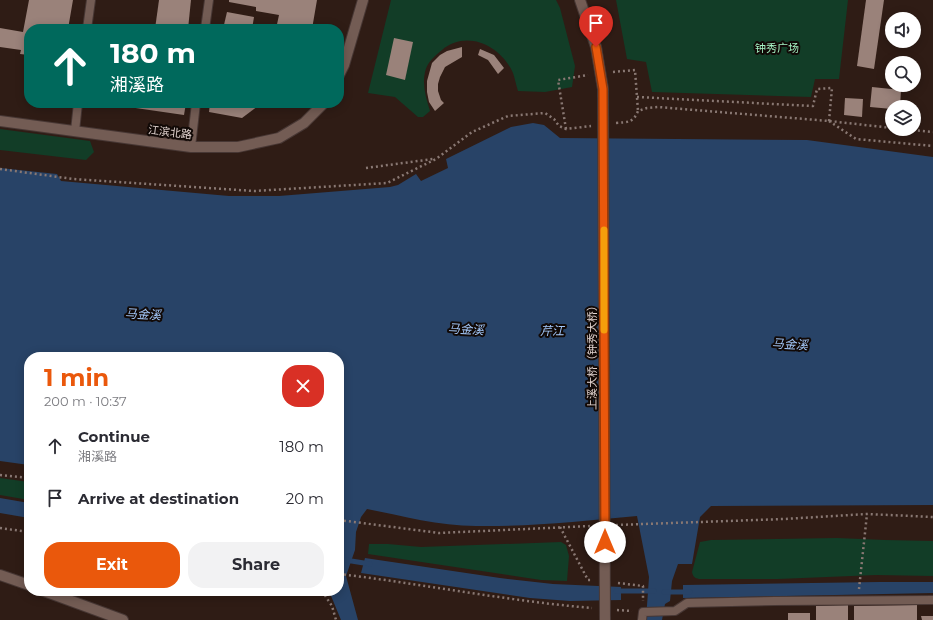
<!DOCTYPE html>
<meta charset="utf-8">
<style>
body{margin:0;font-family:Montserrat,"Noto Sans SC",sans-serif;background:#f2f2f3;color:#2b2b33;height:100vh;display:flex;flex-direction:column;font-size:15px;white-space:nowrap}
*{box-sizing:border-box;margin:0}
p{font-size:13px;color:#7c7c81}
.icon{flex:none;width:22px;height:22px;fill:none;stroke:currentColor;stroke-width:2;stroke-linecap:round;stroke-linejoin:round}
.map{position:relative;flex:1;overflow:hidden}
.details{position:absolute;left:24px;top:352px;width:320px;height:244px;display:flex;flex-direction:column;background:#fff;border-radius:16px;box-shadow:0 2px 10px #0003}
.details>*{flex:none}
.banner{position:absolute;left:24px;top:24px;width:320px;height:84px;border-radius:16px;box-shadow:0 2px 10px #0003;background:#00695c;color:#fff;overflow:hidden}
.tools{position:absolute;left:885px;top:12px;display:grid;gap:8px}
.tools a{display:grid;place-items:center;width:36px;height:36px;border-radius:50%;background:#fff;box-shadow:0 2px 10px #0003;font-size:20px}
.pin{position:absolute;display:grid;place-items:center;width:34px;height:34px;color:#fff;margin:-41px -17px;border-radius:50% 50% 50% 0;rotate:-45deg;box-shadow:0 0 4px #0007}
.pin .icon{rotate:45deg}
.me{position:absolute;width:44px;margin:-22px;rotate:0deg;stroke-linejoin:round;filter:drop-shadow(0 0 3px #0008)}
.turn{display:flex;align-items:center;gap:14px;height:84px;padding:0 20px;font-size:18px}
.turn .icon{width:52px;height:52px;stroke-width:2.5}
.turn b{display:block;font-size:28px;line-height:34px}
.round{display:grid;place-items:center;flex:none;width:42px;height:42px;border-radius:16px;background:#f2f2f3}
.summary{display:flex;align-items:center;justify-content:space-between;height:68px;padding:0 20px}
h1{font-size:24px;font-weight:700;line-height:30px;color:#ea580c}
.cta{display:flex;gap:8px;margin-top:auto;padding:8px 20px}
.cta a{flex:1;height:46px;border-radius:16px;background:#ea580c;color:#fff;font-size:16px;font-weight:700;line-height:46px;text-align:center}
.cta a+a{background:#f2f2f3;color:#2b2b33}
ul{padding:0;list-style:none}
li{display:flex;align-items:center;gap:12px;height:52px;padding:0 20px}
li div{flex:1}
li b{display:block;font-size:15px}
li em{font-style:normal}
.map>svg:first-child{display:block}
</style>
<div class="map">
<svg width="933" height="620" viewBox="0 0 933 620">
<rect width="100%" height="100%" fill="#2f1c15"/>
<!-- green -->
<g fill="#123d27">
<path d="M391,0H556L560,8L575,66L572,87L545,92L518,91C516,85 515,79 513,73C501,46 467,29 442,50C435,56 427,62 425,72C422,85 426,98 430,111L423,117H418L395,97L368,93Z"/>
<polygon points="616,0 848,0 839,79 815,79 811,97 652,92 646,62 627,59"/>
<polygon points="0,129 90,141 94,152 86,160 0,150"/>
<polygon points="0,478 29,482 29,500 0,495"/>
<path d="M837,538L885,540L933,541V576L876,575L778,579H699C695,578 693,577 692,572L700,542L711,540Z"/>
<polygon points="561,542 566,545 569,556 567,581 541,580 368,554 369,544 388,544 421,547"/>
</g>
<!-- water -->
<g fill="#284367">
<path d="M533,123L544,125L560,138L807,140L933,157V505L711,506L700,517L692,564H678L672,581L670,601L665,604L662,620H646L649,577L637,516C583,521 529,527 476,526C439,526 403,516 367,509L361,517L356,532L355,550L346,576L358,620H341L329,591H339V357H29V465L0,461V168L57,174L61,181L229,196H279L390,187L398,185L416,174L421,181L448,168L446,159L511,127Z"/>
<polygon points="0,498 29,503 29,518 0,513"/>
<polygon points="365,558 500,578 553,584 621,587 621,600 570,601 530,598 361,573"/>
<polygon points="879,582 933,582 933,593 683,598 683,585"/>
</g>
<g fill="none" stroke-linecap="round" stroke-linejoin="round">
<!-- stream -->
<g stroke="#284367" stroke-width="5">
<polyline points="339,559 370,564"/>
<polyline points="616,591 654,591"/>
<polyline points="664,592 690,592"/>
</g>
</g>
<!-- building -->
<g fill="#9a827a">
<polygon points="29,0 73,0 68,29 29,29 29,55 20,54 21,50 0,47 0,28 23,32"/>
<polygon points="159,0 191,0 188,29 155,29"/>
<polygon points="229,0 317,0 312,29 276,29 279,15 256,11 256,7 229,2"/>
<polygon points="866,0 884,0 874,69 857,66"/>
<polygon points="227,12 254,17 252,29 223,29"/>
<polygon points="394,38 413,42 405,80 386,75"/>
<polygon points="462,47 462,57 445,67 440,77 438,84 438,91 441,100 444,103 435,111 429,102 427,92 427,81 432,63 440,55 447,51"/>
<polygon points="480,49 494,55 504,68 498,74 488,60 478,55"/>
<polygon points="872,87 901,90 900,107 892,107 892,109 870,107"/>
<polygon points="845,98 863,99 862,117 844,115"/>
<polygon points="101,103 186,103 184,115"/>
<polygon points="210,103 262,103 242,118 209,112"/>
<polygon points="848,605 848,620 816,620 816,606"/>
<polygon points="917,605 917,620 854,620 854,606"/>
<rect x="788" y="613" width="22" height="7"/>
<polygon points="921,616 933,616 933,620 922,620"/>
</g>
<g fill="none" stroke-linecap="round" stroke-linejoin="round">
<defs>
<g id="service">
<polyline points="87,29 91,0"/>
<polyline points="205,29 209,0"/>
<polyline points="75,131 78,103"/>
<polyline points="191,147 196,103"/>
<polyline points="642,620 643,612 675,611 687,603 775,601 933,600"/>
</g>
<g id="secondary">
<polyline points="580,0 596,47 603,89"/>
<polyline points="339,75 344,65 363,0"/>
<polyline points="0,121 191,147 238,147 279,138 304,123 324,103"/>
<polyline points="0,575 29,585"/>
<polyline points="44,591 123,620"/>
</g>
</defs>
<!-- service casing -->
<use href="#service" stroke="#473734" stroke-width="10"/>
<!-- secondary casing -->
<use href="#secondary" stroke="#473734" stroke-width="12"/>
<!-- path -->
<g stroke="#897873" stroke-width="2.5" stroke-dasharray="2 3" stroke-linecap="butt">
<polyline points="613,72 635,70 638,111"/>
<polyline points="637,97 813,106 817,89 832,88 829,121"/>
<polyline points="829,121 856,139 933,146"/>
<path d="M616,123C628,122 633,123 638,111L647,108L658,107L829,121L892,128"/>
<polyline points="566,129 558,80 588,75"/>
<polyline points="903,129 933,132"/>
<polyline points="366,168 433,159"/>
<polyline points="0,169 73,179 254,191 387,183 436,159 472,132 508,116 545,113 554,119 559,126 566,129 591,126"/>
<polyline points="0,475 29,478"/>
<polyline points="339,520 439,533 591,526"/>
<polyline points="616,525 784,519 867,514 933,517"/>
<polyline points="560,527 588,580 591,580"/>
<polyline points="0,528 29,532"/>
<path d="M339,574C424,584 507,601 592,608"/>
<polyline points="618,583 643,586 643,601"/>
<polyline points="859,589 867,514"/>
<polyline points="322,591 332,606 336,620"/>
<polyline points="617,610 632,611"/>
</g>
<!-- service -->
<use href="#service" stroke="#735c54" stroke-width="8"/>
<!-- secondary -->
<use href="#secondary" stroke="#735c54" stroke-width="10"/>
<defs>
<polyline id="secondary-bridge" points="603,89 605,620"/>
</defs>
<!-- secondary-bridge casing -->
<use href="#secondary-bridge" stroke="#473734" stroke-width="12" stroke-linecap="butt"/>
<!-- secondary-bridge -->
<use href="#secondary-bridge" stroke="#735c54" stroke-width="10"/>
</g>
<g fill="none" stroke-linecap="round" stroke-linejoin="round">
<defs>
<polyline id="route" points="596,47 603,89 605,542"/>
</defs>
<!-- route casing -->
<use href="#route" stroke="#983908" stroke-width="10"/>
<!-- route -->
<use href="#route" stroke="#ea580c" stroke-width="7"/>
<!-- slow -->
<polyline stroke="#f59e0b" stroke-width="7" points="604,230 604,330"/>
</g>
<g text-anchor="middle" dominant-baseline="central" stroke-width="4" stroke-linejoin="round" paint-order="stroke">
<!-- park labels -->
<g font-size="11" fill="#a5f3c4" stroke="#110906">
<text x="777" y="48">钟秀广场</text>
</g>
<!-- street labels -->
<g font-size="11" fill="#e1d3cf" stroke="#110906">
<text transform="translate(170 132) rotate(7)">江滨北路</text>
<text transform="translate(592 355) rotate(-90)">上溪大桥（钟秀大桥）</text>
</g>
<!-- water labels -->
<g font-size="12" font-style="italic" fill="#a4c9fb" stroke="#110906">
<text transform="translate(143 314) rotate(3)">马金溪</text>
<text transform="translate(466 329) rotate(3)">马金溪</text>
<text x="552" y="330">芹江</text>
<text transform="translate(790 344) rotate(3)">马金溪</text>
</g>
</g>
</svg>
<div class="tools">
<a><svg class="icon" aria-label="sound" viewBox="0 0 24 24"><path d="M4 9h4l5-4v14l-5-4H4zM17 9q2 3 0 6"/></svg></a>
<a><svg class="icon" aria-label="search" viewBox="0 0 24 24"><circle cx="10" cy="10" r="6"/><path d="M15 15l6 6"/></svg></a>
<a><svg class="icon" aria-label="layers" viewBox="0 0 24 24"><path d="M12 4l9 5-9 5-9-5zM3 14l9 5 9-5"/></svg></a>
</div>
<div class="pin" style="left:596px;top:47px;background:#d93025"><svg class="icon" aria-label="arrive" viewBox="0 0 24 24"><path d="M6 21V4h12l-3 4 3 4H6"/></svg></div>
<svg class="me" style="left:605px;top:542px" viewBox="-20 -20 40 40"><circle r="19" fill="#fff"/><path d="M0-13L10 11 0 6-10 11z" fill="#ea580c"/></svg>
<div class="banner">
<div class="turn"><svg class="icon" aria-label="ahead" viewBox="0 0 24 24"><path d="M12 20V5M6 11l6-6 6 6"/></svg><div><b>180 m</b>湘溪路</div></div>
</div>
<section class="details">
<div class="summary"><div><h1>1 min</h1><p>200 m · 10:37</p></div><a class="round" style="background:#d93025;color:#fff"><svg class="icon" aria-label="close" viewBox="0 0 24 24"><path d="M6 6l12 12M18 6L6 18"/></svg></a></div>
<ul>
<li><svg class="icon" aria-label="ahead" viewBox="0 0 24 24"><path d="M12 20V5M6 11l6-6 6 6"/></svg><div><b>Continue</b><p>湘溪路</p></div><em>180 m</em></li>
<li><svg class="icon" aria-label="arrive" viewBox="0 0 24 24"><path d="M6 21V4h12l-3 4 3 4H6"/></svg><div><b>Arrive at destination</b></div><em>20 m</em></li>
</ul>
<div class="cta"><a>Exit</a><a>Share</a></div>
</section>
</div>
